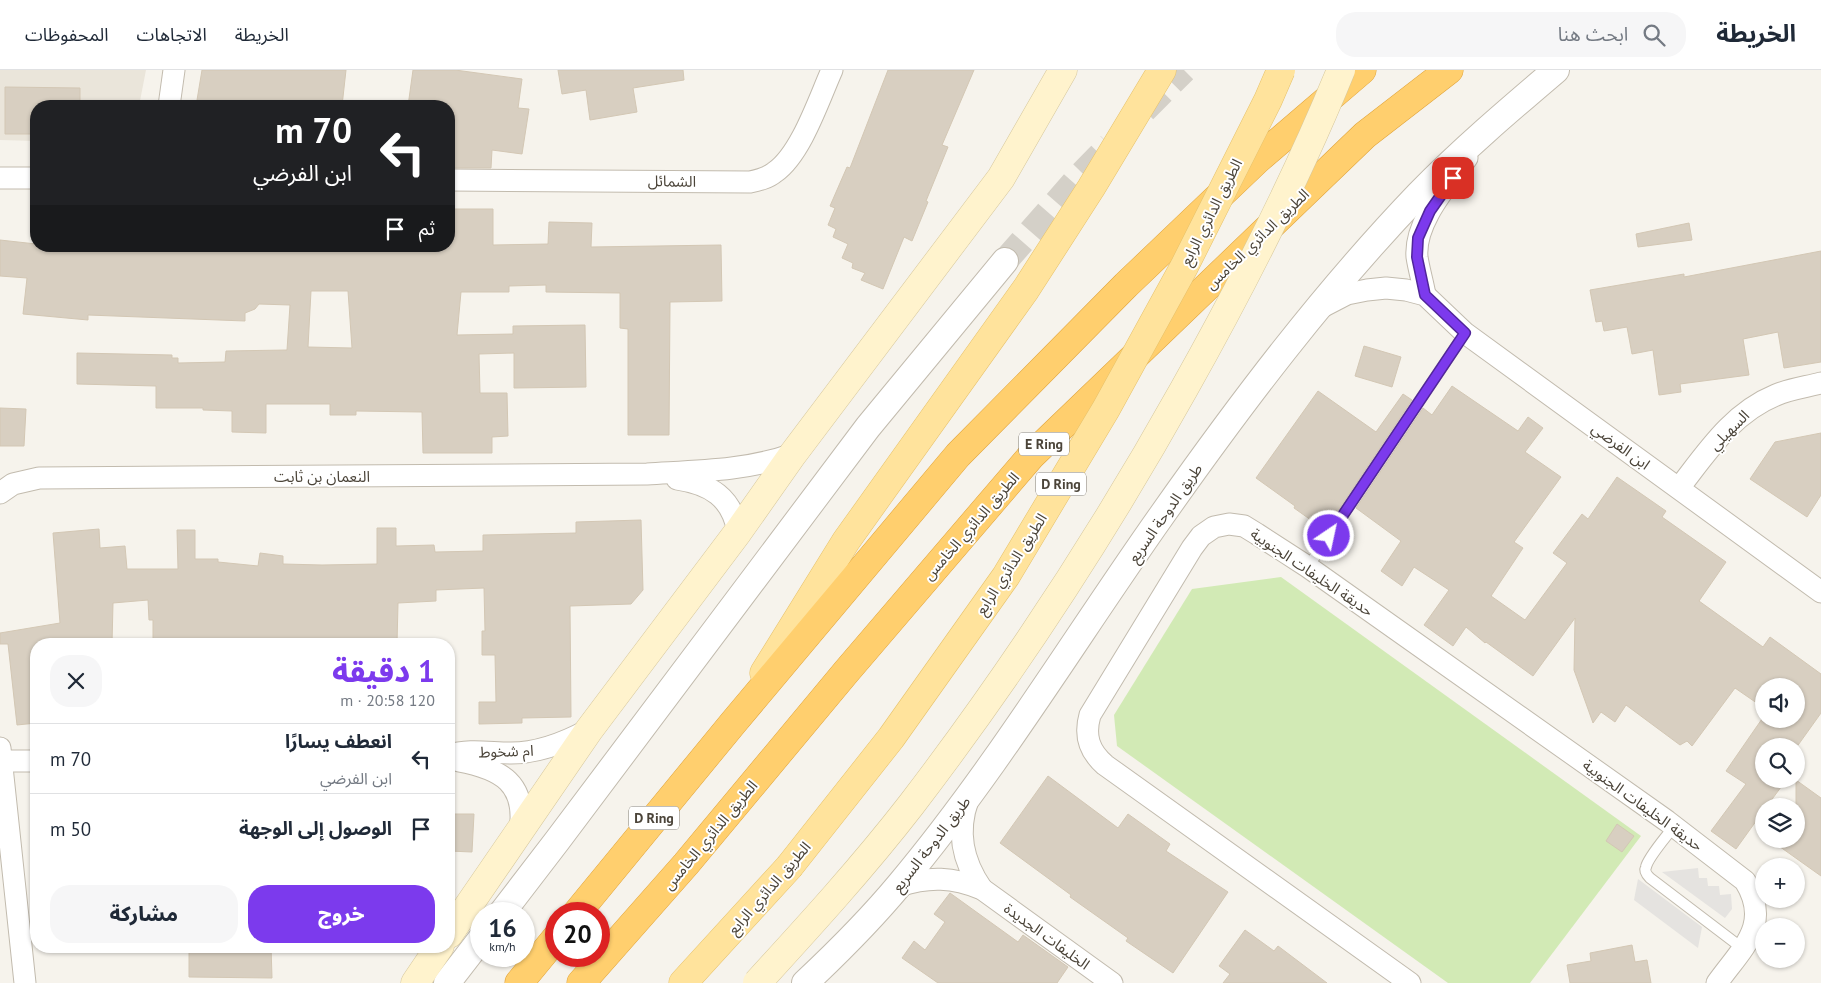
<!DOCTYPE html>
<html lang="ar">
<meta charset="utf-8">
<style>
body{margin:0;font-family:"PT Sans","Noto Sans Arabic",sans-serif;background:#f6f6f7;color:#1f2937;direction:rtl;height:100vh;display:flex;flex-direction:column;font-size:19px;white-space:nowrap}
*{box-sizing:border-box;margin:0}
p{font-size:16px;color:#747a83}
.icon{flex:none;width:28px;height:28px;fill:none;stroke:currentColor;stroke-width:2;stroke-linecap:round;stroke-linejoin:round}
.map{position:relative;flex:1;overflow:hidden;direction:ltr}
.drawer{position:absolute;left:30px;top:568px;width:425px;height:315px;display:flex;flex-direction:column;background:#fff;border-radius:20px;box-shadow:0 1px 4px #0004;direction:rtl}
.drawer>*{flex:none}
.banner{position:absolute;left:30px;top:30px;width:425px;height:152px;border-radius:20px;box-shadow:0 1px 4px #0004;direction:rtl;background:#202124;color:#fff;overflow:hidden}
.controls{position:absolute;left:1755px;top:608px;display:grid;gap:10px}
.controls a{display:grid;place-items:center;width:50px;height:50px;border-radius:50%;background:#fff;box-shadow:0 1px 4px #0004;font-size:25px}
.speed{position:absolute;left:470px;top:832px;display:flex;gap:10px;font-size:25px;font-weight:700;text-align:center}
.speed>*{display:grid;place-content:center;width:65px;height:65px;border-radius:50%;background:#fff;box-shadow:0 1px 4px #0004;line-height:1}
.speed small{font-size:12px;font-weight:400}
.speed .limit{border:8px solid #d22;background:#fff;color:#111}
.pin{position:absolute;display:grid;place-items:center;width:42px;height:42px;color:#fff;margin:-21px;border-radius:10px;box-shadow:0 2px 8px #0006}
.me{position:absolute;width:55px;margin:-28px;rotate:34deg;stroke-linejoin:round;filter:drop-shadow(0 0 4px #0008)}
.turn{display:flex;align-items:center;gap:18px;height:105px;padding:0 20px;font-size:22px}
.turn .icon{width:65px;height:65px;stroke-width:2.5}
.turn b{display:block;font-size:35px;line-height:42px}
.then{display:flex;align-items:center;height:48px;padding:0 20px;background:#0003;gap:10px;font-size:19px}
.round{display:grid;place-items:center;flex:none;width:52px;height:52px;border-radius:20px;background:#f6f6f7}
.headline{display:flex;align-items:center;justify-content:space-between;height:85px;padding:0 20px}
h1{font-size:30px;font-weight:800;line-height:38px;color:#7c3aed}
.action{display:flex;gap:10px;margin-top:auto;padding:10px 20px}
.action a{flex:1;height:58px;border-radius:20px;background:#7c3aed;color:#fff;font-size:20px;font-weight:800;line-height:58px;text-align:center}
.action a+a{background:#f6f6f7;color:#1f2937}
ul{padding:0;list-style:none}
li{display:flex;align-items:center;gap:15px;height:70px;padding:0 20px;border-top:1px solid #e0e1e3}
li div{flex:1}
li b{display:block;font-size:19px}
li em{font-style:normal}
header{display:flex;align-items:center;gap:30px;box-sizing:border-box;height:70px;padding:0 25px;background:#fff;border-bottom:1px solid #e0e1e3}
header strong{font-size:24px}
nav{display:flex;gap:28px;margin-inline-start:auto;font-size:18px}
.search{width:350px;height:45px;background:#f6f6f7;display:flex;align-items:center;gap:12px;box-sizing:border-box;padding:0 18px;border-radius:20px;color:#747a83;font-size:19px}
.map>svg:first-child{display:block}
</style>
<header>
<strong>الخريطة</strong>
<div class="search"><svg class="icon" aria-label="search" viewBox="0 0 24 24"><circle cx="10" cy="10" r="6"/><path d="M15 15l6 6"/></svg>ابحث هنا</div>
<nav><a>الخريطة</a><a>الاتجاهات</a><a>المحفوظات</a></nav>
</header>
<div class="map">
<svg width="1821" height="913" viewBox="0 0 1821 913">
<rect width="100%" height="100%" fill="#f6f3ec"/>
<!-- residential -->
<polygon fill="#eae5da" points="0,0 146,0 139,36 36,36 36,71 0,70"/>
<!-- green -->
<polygon fill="#d2eab5" points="1281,507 1641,766 1530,913 1448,913 1117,676 1114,645 1192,519"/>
<!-- parking -->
<g fill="#e5e3e0">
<polygon points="1698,798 1699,808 1707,808 1708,816 1719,816 1720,825 1731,824 1732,839 1725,848 1662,802"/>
<polygon points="1638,809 1702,857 1698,878 1634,830"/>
</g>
<!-- building -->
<g fill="#d8cfc1" stroke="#d3c7b4" fill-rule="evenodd">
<polygon points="202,0 346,0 342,36 196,36"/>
<polygon points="413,0 455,0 522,9 518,38 529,39 522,84 492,80 491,98 449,98 449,36 408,36"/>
<polygon points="558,0 683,0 684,10 633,18 637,42 590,50 586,20 562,24"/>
<polygon points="888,0 974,0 942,75 948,77 926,131 928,132 912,171 904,167 883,219 861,210 865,203 852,198 853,193 842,188 848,174 833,167 836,159 828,155 835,138 830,136 847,97 850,98"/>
<polygon points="5,17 80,18 80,36 36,36 36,64 5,64"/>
<path d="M449,139H493V175L548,174L549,152L592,153L591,177L721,175L722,231L670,232L669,365H628V259L620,258V223L546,222V215L509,216V222H461L457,265L513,264V256L585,255L586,317L514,318V283L479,284L480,323H507L508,366L492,367V383H423L422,342L356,341V345H330V334H266V363L232,362V341L203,340V338H156V316L77,314V283L172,285V288H178V293L225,292L226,281L287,280L290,235L259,234L255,239L245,243V251L88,245V250L23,244L27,208L0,206V170L36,174V176H61L104,180V176H179V178L217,179V176H449ZM311,221H348L352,278L308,277Z"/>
<polygon points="1689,153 1692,170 1638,177 1636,164"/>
<polygon points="1821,181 1821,292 1784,298 1778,262 1743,269 1749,305 1680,314 1681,322 1659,325 1653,280 1632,284 1627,257 1604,261 1602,251 1596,252 1590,220 1684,204 1684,207"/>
<polygon points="1364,276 1401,287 1392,317 1355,306"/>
<polygon points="1452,316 1518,361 1528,347 1543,358 1525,382 1561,407 1514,472 1523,478 1491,526 1525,550 1567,493 1553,483 1582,444 1588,449 1617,407 1666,441 1662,447 1726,492 1699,531 1763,577 1770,567 1821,604 1821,643 1796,678 1796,676 1764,676 1764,709 1787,709 1767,736 1764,736 1764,740 1736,779 1711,761 1746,714 1726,701 1764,646 1764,649 1796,649 1796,616 1764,616 1764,638 1735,618 1692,676 1687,671 1680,675 1626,635 1615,652 1601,642 1593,653 1574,600 1575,548 1533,606 1486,572 1485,573 1466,557 1453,576 1424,555 1449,520 1414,497 1402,516 1381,501 1401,471 1356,438 1423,338 1432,345"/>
<polygon points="1318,321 1376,362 1403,324 1412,330 1325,460 1294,438 1295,436 1256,408"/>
<polygon points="0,338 26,339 24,376 0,376"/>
<polygon points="1821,363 1821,425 1807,447 1750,409 1775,372"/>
<polygon points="641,450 643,520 631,534 570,536 571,647 522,648 522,653 479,654 479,632 496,632 495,585 482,585 482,561 485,561 484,518 436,520 436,531 398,533 397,574 153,574 153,550 149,550 148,530 113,533 112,574 36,574 36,653 17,655 8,574 0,574 0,563 60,553 53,463 99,459 100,478 125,476 127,499 178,499 177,460 195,460 195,489 218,489 218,492 258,496 260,483 283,486 283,494 322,495 377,494 377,458 396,458 396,476 434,475 435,482 483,481 483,465 576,463 576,452"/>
<polygon points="1048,706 1118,758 1128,744 1170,774 1166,781 1228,822 1173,903 1126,871 1128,868 1070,827 1071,825 1000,773"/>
<polygon points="1796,710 1821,728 1821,806 1769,769 1796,769"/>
<polygon points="451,744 474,744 472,782 449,781"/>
<polygon points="1617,754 1634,766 1622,782 1606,771"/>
<polygon points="950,823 1018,872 1023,865 1068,897 1057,913 938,913 902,888 914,871 925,880 945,852 934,844"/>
<polygon points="1245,860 1274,881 1278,876 1327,913 1223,913 1230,904 1219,896"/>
<polygon points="1632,875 1635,892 1647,890 1651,913 1570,913 1567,895 1591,891 1590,883"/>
<polygon points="189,876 271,876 272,908 189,907"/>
</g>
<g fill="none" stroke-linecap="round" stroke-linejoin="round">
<!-- tertiary-tunnel -->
<g stroke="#d4d0c8" stroke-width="26" stroke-dasharray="26 13" stroke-linecap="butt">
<polyline points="1144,40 1184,0"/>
<polyline points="1005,191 1079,107 1110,75"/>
</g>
<defs>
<g id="service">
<polyline points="1308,497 1465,263"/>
<path d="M1674,756C1668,765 1648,787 1646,797C1644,801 1647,805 1650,808L1742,878"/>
</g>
<g id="minor">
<polyline points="169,36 174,0"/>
<polyline points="0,108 36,108"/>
<path d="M449,110L750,112C759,110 768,108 775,102C801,84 819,29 832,0"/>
<path d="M1425,225C1423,213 1419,200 1417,187C1414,152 1448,115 1467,88"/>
<polyline points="1320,238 1347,224 1367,220 1386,218 1406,220 1425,225 1465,263 1821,522"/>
<path d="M677,409C710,414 732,427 738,462"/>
<path d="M1679,418C1707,382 1732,343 1776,325C1790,319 1806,317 1821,313"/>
<path d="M0,423L13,414L39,408L647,404C697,401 746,401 793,384"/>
<polyline points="0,678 25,913"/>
<path d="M449,685C468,679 491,683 511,683C539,683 564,673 588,660"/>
<polyline points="1,691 36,691"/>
<path d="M459,691C501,699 527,713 520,761"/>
<path d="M968,730C956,763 963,792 982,819"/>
<path d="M899,816C929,806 953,807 982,819L1112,913"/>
<path d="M1410,913L1105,695C1089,681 1084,666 1090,645L1192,478L1201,466L1214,457L1229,454L1244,456L1257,464L1308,497L1667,751L1745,811C1772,855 1742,878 1717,913"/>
</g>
<g id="tertiary">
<polyline points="501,844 557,771 868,357 1005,191"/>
<polyline points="447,913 481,869"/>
<path d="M805,913C838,882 871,849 900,814C997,698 1075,568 1162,445C1241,333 1324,223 1419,124C1462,80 1509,40 1556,0"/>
</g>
<g id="secondary">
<polyline points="449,864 589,660 738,462 793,384 1001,108 1063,0"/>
<polyline points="415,913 440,876"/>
</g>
<g id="primary">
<polyline points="764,603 846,471 1026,219 1091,118 1162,0"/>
<polyline points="683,913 789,797"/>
</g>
<g id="motorway">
<polyline points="576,844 733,653 958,385 1126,215 1257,90 1362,0"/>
<polyline points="519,913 556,868"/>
<polyline points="581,913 686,794 846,602 1031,386 1365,65 1449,0"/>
</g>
</defs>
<!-- service casing -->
<use href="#service" stroke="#c2bbae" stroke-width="12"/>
<!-- minor casing -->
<use href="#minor" stroke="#c2bbae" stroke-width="23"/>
<!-- tertiary casing -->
<use href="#tertiary" stroke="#c2bbae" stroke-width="28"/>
<!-- secondary casing -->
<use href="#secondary" stroke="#d6c79b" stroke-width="29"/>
<!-- primary casing -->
<use href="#primary" stroke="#e6c16a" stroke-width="29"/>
<!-- motorway casing -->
<use href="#motorway" stroke="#e0a43c" stroke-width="29"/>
<!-- service -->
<use href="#service" stroke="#fff" stroke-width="10"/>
<!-- minor -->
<use href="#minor" stroke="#fff" stroke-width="21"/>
<!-- tertiary -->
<use href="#tertiary" stroke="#fff" stroke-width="26"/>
<!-- secondary -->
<use href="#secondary" stroke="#fff3cd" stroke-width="28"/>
<!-- primary -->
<use href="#primary" stroke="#ffe39c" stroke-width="28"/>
<!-- motorway -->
<use href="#motorway" stroke="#ffcf6e" stroke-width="28"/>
<defs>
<path id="secondary-bridge" d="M757,913C810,855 863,797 911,735C1012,603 1103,464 1184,319C1242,216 1296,110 1341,0"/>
<polyline id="primary-bridge" points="789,797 891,668 1006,506 1106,339 1184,197 1268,30 1281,0"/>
</defs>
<!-- secondary-bridge casing -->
<use href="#secondary-bridge" stroke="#d6c79b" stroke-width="29" stroke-linecap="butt"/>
<!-- primary-bridge casing -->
<use href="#primary-bridge" stroke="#e6c16a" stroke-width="29" stroke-linecap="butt"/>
<!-- secondary-bridge -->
<use href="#secondary-bridge" stroke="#fff3cd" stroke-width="28"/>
<!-- primary-bridge -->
<use href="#primary-bridge" stroke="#ffe39c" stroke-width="28"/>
</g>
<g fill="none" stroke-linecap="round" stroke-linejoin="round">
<defs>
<polyline id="route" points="1329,466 1465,263 1425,225 1417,187 1418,168 1430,141 1453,108"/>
</defs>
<!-- route casing -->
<use href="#route" stroke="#51269a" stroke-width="12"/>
<!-- route -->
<use href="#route" stroke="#7c3aed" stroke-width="9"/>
</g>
<g text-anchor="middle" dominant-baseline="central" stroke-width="4" stroke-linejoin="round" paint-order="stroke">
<!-- shield labels -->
<g fill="#fff" stroke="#817c74" stroke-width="1">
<rect x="1019" y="362.5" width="50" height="23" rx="4"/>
<rect x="1036" y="402.5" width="50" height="23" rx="4"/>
<rect x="629" y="736.5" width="50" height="23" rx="4"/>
</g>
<g font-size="14" font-weight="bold" fill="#4b4439">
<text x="1044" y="374">E Ring</text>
<text x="1061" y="414">D Ring</text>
<text x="654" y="748">D Ring</text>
</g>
<!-- street labels -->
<g font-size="15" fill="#4b4439" stroke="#fff">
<text transform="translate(672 111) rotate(1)">الشمائل</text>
<text transform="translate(1211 142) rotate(-63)">الطريق الدائري الرابع</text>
<text transform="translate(1257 169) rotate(-44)">الطريق الدائري الخامس</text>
<text transform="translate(1729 360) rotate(-45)">السهيلي</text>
<text transform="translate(1621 376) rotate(36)">ابن الفرضي</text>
<text x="322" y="406">النعمان بن ثابت</text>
<text transform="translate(1165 443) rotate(-55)">طريق الدوحة السريع</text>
<text transform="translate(971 456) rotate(-49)">الطريق الدائري الخامس</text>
<text transform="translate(1011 494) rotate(-57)">الطريق الدائري الرابع</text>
<text transform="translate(1312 502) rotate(34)">حديقة الخليفات الجنوبية</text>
<text transform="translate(506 681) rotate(-2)">ام شخوط</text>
<text transform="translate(1643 735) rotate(36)">حديقة الخليفات الجنوبية</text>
<text transform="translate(710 765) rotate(-50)">الطريق الدائري الخامس</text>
<text transform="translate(931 774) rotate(-52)">طريق الدوحة السريع</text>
<text transform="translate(769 818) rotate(-49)">الطريق الدائري الرابع</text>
<text transform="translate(1047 866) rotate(36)">الخليفات الجديدة</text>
</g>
</g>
</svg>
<div class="controls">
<a><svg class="icon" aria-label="sound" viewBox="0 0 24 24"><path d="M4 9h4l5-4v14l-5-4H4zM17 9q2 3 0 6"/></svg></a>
<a><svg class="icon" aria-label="search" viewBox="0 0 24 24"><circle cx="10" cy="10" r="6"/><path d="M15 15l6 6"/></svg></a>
<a><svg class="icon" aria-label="layers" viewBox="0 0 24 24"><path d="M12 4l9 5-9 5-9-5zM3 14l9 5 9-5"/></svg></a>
<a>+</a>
<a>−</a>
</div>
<div class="speed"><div>16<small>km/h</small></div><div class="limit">20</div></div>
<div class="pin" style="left:1453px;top:108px;background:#d93025"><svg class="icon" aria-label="arrive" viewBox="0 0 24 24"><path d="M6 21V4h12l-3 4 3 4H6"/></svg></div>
<svg class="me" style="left:1329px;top:466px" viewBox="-20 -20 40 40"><circle r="17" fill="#7c3aed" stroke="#fff" stroke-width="3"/><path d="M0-11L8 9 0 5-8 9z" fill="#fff"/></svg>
<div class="banner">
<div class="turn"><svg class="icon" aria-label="left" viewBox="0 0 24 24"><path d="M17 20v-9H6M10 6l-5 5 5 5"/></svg><div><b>70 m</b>ابن الفرضي</div></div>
<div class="then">ثم<svg class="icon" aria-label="arrive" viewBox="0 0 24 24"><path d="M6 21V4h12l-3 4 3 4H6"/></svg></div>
</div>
<section class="drawer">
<div class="headline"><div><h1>1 دقيقة</h1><p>120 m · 20:58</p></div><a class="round"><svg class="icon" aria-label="close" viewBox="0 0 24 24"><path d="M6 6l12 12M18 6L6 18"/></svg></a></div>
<ul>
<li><svg class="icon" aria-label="left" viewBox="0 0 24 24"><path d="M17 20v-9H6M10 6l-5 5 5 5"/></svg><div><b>انعطف يسارًا</b><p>ابن الفرضي</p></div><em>70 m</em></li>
<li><svg class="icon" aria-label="arrive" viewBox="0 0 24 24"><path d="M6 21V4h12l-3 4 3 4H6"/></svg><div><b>الوصول إلى الوجهة</b></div><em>50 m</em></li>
</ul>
<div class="action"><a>خروج</a><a>مشاركة</a></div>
</section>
</div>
